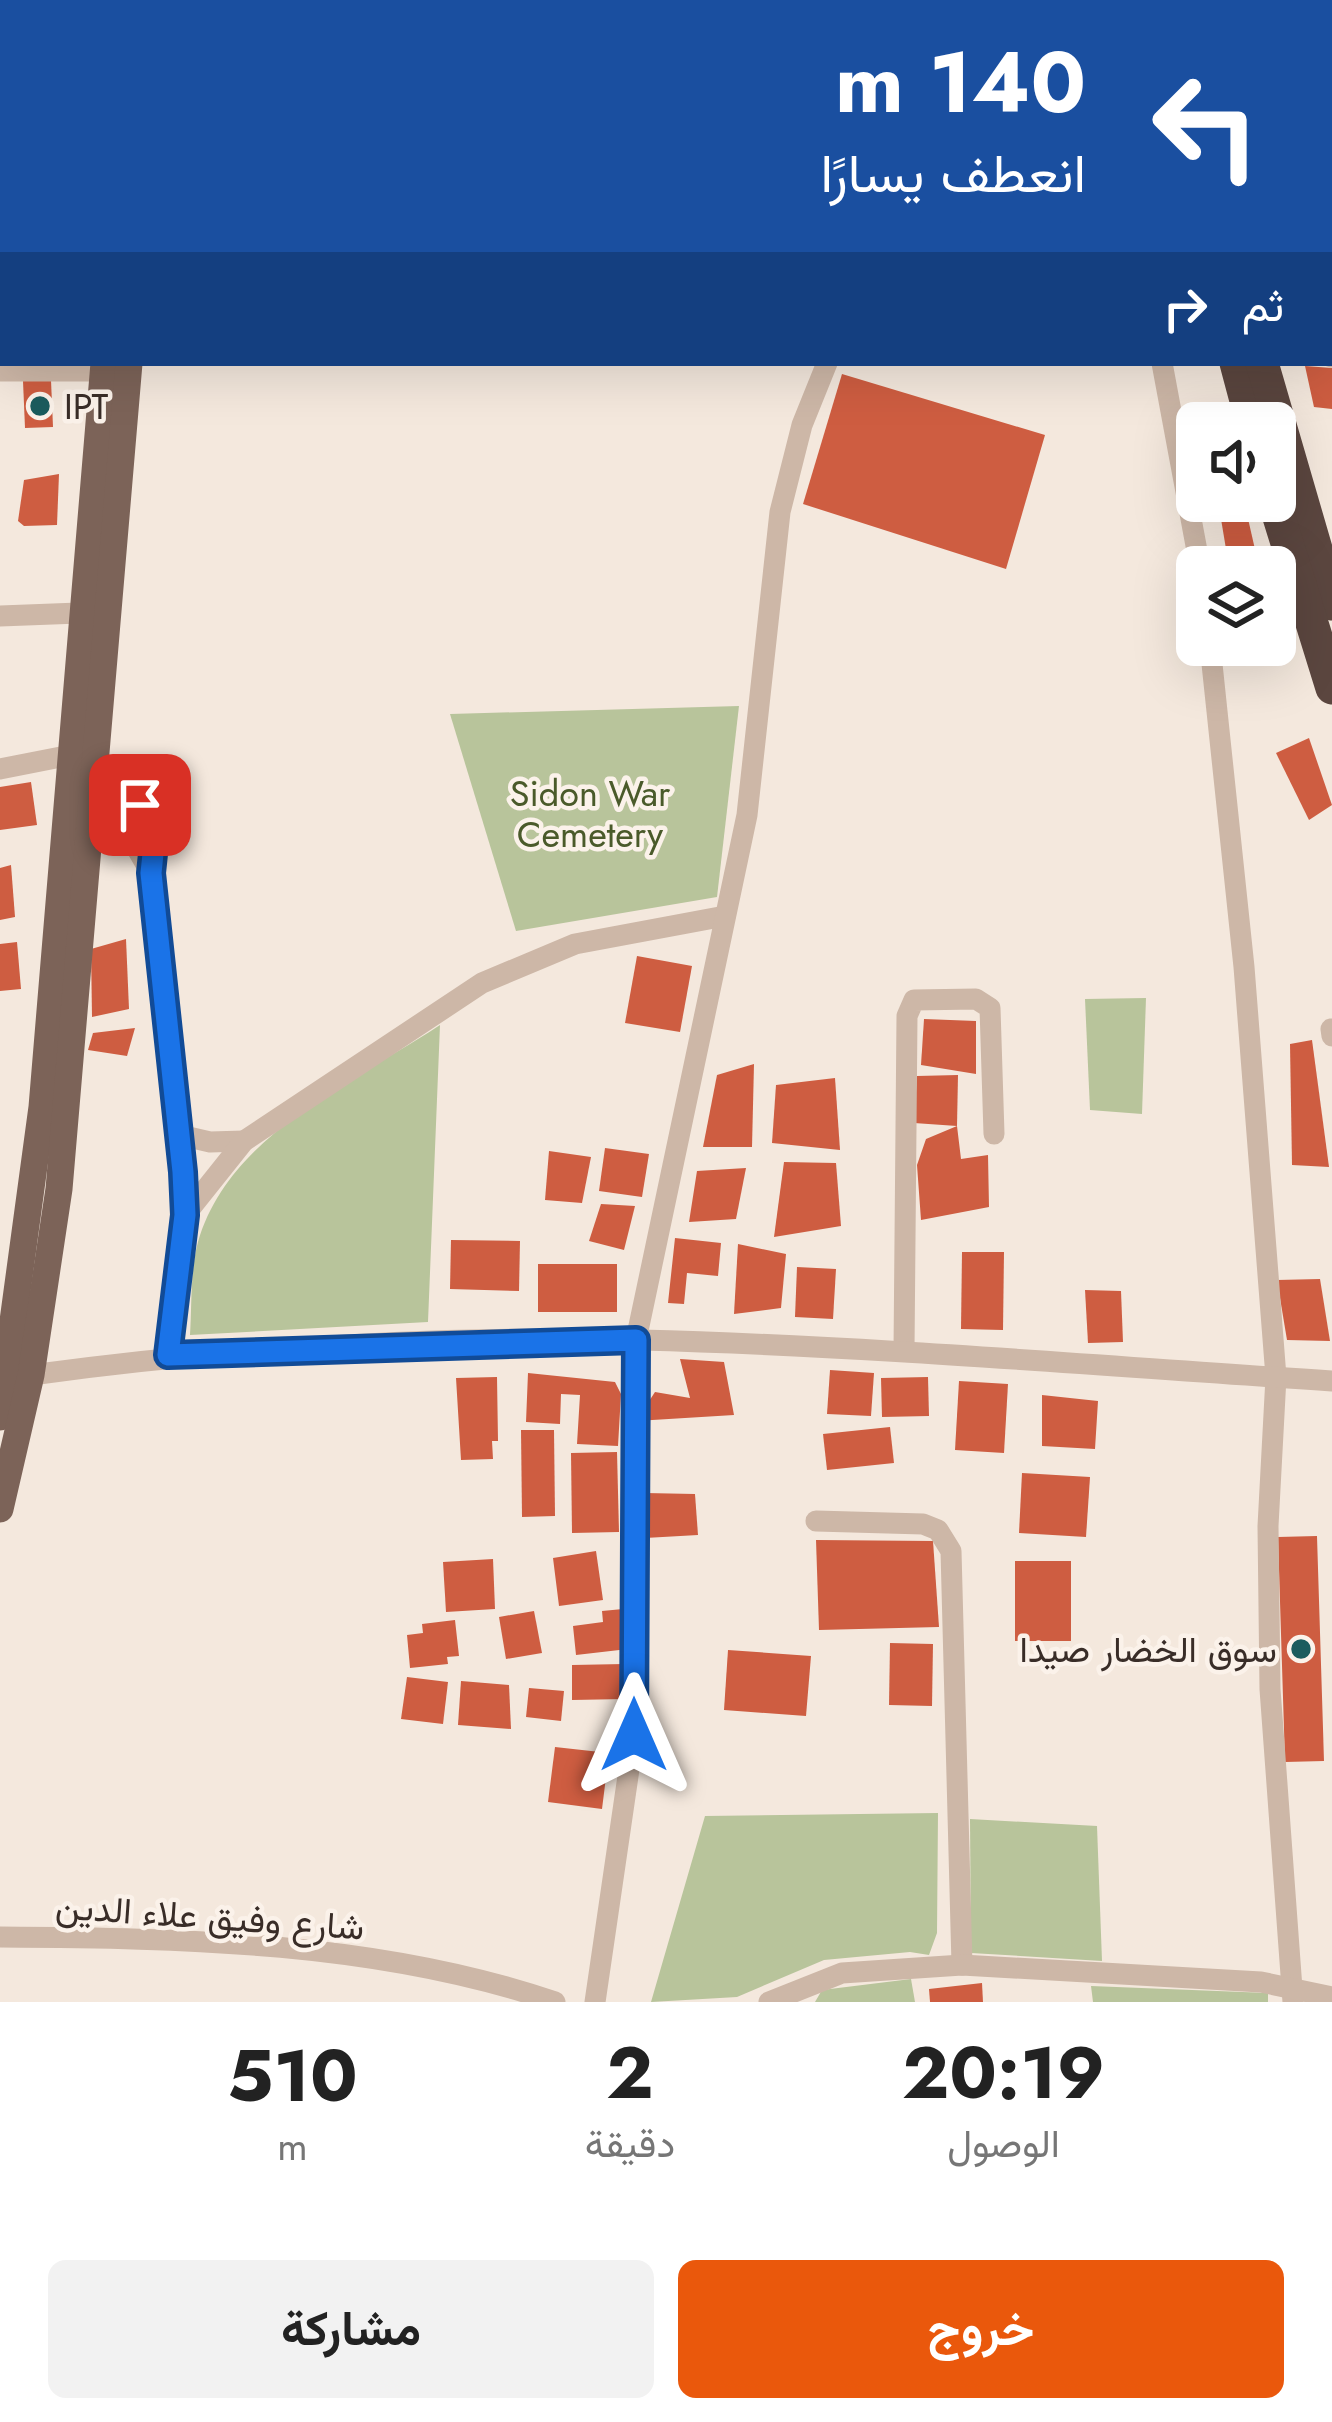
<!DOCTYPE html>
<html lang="ar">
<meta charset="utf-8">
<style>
body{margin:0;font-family:Jost,Vazirmatn,sans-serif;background:#f2f2f2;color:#222;direction:rtl;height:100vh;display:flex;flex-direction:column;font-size:45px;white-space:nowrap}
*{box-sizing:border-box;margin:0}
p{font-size:39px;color:#767676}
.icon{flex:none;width:66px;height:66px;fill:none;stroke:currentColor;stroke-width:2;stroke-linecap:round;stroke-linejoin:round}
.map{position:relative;height:2002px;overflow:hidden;direction:ltr}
.sheet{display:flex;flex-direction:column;background:#fff;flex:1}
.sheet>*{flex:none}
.hud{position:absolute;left:0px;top:0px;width:1332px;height:366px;box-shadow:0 12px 48px #0002;direction:rtl;background:#1a4fa0;color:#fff;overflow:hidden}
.fabs{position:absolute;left:1176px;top:402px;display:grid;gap:24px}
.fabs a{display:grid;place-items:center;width:120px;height:120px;border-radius:18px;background:#fff;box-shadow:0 12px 48px #0002;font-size:60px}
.pin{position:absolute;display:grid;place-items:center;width:102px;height:102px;color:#fff;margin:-51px;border-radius:24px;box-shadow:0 6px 18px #0006}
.me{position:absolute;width:132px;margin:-66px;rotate:0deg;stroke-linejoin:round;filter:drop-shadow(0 0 9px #0008)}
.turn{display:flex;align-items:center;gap:42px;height:252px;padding:0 48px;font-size:54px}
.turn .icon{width:156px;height:156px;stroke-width:2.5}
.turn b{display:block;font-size:84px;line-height:102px}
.then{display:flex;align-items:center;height:114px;padding:0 48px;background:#0003;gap:24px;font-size:45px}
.eta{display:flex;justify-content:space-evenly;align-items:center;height:204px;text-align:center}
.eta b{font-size:72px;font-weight:700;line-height:84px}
.primary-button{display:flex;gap:24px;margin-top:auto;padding:24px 48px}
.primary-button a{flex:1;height:138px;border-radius:18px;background:#ea580c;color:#fff;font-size:48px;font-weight:700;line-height:138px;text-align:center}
.primary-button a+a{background:#f2f2f2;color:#222}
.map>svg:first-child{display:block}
</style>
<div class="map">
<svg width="1332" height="2002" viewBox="0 0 1332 2002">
<rect width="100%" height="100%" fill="#f4e8dd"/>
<!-- green -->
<g fill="#b8c49b">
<polygon points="739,706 717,897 516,931 450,714"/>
<polygon points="1146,998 1142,1114 1090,1110 1085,999"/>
<path d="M440,1025L428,1322L190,1335C192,1306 190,1270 198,1242C229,1134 354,1082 440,1025Z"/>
<polygon points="938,1813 937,1933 929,1955 910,1952 824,1960 737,1997 651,2002 705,1816"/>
<polygon points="970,1819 1097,1826 1102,1961 971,1953"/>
<polygon points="911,1979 915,2002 815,2002 822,1990"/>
<polygon points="1091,1986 1268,1993 1268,2002 1093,2002"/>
</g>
<!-- building -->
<g fill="#ce5d41">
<polygon points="1305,366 1332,368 1332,409 1314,407"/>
<polygon points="842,374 1045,435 1006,569 803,504"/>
<polygon points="51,380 53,427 25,428 23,381"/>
<polygon points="59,474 57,525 24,526 18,521 24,480"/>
<polygon points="1218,501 1244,501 1259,567 1229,567"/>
<polygon points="1309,738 1332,805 1309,820 1276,753"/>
<polygon points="31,782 37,825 0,830 0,787"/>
<polygon points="11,865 15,917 0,920 0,868"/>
<polygon points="126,939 129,1009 92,1017 91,949"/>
<polygon points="17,942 21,989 0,991 0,944"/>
<polygon points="637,956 692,966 680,1032 625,1023"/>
<polygon points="924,1019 976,1021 976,1074 921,1065"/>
<polygon points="135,1028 127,1056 88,1050 93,1033"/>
<polygon points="1312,1040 1329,1167 1292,1165 1290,1044"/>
<polygon points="754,1064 752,1147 703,1147 717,1075"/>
<polygon points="958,1075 957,1126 914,1123 917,1076"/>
<polygon points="835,1078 840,1150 772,1143 776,1085"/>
<polygon points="957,1126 961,1159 988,1155 989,1207 921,1220 917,1165 926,1139"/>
<polygon points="605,1148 649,1154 642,1197 599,1191"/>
<polygon points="549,1151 591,1157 582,1203 545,1200"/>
<polygon points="784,1162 836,1163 841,1226 774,1237"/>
<polygon points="746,1168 736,1219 689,1222 697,1171"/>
<polygon points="601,1204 635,1206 624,1250 589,1241"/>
<polygon points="675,1238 721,1243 718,1276 687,1273 684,1304 668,1303"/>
<polygon points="451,1240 520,1241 519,1291 450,1289"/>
<polygon points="738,1244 786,1254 781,1308 734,1314"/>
<polygon points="962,1252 1004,1252 1003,1330 961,1329"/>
<rect x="538" y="1264" width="79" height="48"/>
<polygon points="797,1267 836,1269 833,1319 795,1317"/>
<polygon points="1320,1279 1330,1341 1287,1340 1277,1280"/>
<polygon points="1085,1290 1121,1291 1123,1342 1088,1343"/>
<polygon points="680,1359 724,1362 734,1415 636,1421 655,1392 690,1398"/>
<polygon points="830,1370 874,1373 871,1416 827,1414"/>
<polygon points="528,1373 615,1382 621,1394 618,1446 577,1444 580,1395 561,1394 560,1424 526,1422"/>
<polygon points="497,1377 498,1441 492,1441 493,1459 461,1460 456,1378"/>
<polygon points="928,1377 929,1416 882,1417 881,1378"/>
<polygon points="959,1381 1008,1384 1004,1453 955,1450"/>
<polygon points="1042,1395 1098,1401 1095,1449 1042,1446"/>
<polygon points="890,1427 894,1463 827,1470 823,1434"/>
<polygon points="521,1430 554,1430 555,1516 522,1517"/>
<polygon points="617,1452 619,1532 572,1533 571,1453"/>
<polygon points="1022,1473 1090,1477 1086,1537 1019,1533"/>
<polygon points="645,1493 695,1494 698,1535 645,1538"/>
<polygon points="1317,1536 1324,1761 1285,1762 1278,1537"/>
<polygon points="816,1540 933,1541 939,1627 819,1630"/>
<polygon points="596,1551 603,1600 559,1606 553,1558"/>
<polygon points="493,1559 495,1609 446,1612 443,1562"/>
<rect x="1015" y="1561" width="56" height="80"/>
<polygon points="623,1609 628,1649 576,1655 573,1626 603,1622 602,1611"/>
<polygon points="534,1611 542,1653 506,1659 499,1617"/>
<polygon points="455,1620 459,1656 447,1657 448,1664 410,1668 407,1635 423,1633 422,1624"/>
<polygon points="890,1643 933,1644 932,1706 889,1705"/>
<polygon points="728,1650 811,1656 806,1716 724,1710"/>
<polygon points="624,1664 625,1699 572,1700 572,1665"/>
<polygon points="407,1677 448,1682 443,1724 401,1719"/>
<polygon points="461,1681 509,1685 511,1729 458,1725"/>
<polygon points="529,1688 564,1691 561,1721 526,1717"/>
<polygon points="555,1747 609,1753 602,1809 548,1802"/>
<polygon points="982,1983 983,2002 930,2002 929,1989"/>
</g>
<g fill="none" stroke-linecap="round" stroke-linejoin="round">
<!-- minor -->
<g stroke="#cdb7a7" stroke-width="21">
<polyline points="1003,3 1005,0"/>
<polyline points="0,132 3,132"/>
<polyline points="0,214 3,213"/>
<polyline points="1329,356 1332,357"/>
<polyline points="1162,363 1200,567"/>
<polyline points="0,371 104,371"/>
<polyline points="0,616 79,613"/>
<polyline points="1210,645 1244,967 1276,1377 1268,1526 1270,1689 1293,2002"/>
<polyline points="0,769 71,755"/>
<path d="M83,775C131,779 160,820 152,866"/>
<polyline points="80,813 123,825 151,873 185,1215 168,1355"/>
<polyline points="1331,1029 1332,1036"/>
<polyline points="180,1135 210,1142 244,1141"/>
<polyline points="185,1215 244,1141 482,983 575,944 725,916"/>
<polyline points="904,1351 907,1016 914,1000 976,999 990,1008 994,1134"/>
<path d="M31,1375C231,1348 438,1335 640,1340C871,1346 1102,1366 1332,1381"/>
<polyline points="816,1521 923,1524 938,1530 951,1551 962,1965"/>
<path d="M0,1937C184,1938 380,1942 555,2002"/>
<polyline points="595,2002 634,1735 636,1340 747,815 780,512 802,425 827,363"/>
<polyline points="769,2002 842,1973 962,1965 1261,1982 1332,1997"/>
</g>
<!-- major -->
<g stroke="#7c6358" stroke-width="27">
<polyline points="121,3 122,0"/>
<polyline points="149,3 150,0"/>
<polyline points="0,1417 42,1107 104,363"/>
<polyline points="0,1509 31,1375 59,1189 129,363"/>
</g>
<!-- highway -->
<g stroke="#5b463f" stroke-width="33">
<polyline points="1179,0 1179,3"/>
<polyline points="1211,3 1211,0"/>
<polyline points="1236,363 1252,423"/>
<polyline points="1262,363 1332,604"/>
<polyline points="1274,501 1332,688"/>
</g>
</g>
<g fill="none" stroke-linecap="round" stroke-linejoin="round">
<defs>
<polyline id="route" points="140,805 154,844 151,873 183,1172 185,1215 168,1355 636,1340 634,1735"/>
</defs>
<!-- route casing -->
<use href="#route" stroke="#114b97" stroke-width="30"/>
<!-- route -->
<use href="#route" stroke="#1a73e8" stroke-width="21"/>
</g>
<!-- markers -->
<g fill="#1b5c5e" stroke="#fbf2ea" stroke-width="4.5">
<circle cx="40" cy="406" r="12"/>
<circle cx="1301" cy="1649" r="12"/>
</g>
<g text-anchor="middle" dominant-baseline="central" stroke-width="9" stroke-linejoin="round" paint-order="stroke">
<!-- poi labels -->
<g font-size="36" fill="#392d28" stroke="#fbf2ea" text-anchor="start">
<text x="64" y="406">IPT</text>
<text x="1277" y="1649" text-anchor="end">سوق الخضار صيدا</text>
</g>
<!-- park labels -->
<g font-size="36" fill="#4a5a2a" stroke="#fbf2ea">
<text x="590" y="793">Sidon War<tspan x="590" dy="41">Cemetery</tspan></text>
</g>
<!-- street labels -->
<g font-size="36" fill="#392d28" stroke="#fbf2ea">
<text transform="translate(210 1916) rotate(4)">شارع وفيق علاء الدين</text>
</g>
</g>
</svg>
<div class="fabs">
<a><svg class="icon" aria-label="sound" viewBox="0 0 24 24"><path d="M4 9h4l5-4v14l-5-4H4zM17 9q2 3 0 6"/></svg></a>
<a><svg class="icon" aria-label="layers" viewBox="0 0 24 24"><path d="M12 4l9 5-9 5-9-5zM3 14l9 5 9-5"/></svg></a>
</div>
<div class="pin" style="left:140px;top:805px;background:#d93025"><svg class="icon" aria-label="arrive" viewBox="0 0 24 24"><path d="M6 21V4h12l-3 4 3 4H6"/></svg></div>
<svg class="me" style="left:634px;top:1735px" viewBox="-20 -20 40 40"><path d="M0-17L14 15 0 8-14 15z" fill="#1a73e8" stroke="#fff" stroke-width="4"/></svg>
<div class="hud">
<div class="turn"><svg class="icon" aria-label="left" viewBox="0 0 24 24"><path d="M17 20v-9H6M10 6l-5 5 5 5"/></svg><div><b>140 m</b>انعطف يسارًا</div></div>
<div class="then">ثم<svg class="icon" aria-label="right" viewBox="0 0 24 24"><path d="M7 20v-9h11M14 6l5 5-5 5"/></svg></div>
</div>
</div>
<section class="sheet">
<div class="eta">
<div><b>20:19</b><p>الوصول</p></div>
<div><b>2</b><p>دقيقة</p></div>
<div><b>510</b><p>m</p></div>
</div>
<div class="primary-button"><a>خروج</a><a>مشاركة</a></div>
</section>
